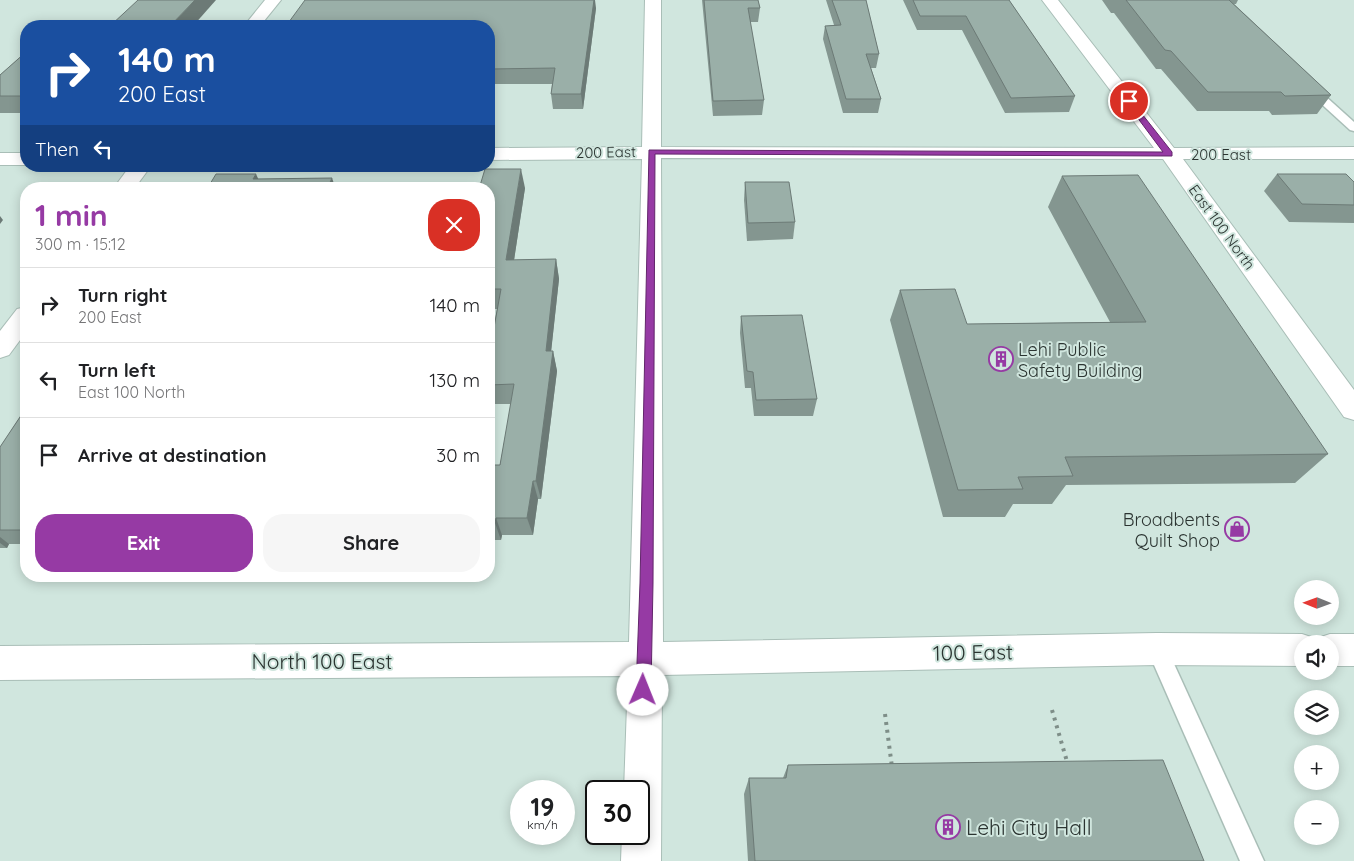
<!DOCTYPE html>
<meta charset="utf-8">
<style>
body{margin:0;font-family:Quicksand,sans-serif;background:#f6f6f6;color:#202124;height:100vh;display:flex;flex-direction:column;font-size:19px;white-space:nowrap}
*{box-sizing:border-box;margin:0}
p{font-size:16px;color:#757577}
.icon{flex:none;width:28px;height:28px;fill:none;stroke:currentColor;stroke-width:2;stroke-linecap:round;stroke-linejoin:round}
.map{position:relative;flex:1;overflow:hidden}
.details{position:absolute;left:20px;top:182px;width:475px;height:400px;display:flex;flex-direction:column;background:#fff;border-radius:20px;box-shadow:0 2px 12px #0003}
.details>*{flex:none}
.hud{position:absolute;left:20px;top:20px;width:475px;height:152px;border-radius:20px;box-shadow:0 2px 12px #0003;background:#1a4fa0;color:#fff;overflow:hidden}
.needle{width:32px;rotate:271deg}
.buttons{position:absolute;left:1294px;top:580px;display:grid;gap:10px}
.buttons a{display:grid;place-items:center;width:45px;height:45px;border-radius:50%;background:#fff;box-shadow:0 2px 12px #0003;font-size:25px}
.speed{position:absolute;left:510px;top:780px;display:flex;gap:10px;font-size:25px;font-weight:700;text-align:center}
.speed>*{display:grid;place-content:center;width:65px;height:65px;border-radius:50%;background:#fff;box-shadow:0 2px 12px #0003;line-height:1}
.speed small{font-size:12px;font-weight:400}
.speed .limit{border:2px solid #111;border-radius:8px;background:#fff;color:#111}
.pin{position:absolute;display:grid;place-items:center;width:42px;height:42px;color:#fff;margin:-21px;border:2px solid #fff;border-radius:50%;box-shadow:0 1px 5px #0007}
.me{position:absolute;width:55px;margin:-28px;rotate:1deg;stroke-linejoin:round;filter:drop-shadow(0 0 4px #0008)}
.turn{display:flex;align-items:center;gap:18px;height:105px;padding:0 15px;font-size:22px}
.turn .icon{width:65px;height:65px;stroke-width:2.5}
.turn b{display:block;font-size:35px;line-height:42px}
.then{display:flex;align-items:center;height:48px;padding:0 15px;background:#0003;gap:10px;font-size:19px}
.round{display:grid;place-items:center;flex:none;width:52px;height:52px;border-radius:20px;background:#f6f6f6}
.summary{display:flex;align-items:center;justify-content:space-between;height:85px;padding:0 15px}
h1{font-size:30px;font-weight:700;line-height:38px;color:#963aa4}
.button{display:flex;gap:10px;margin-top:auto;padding:10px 15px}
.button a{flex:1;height:58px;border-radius:20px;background:#963aa4;color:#fff;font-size:20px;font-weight:700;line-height:58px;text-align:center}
.button a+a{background:#f6f6f6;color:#202124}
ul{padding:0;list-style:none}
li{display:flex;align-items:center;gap:15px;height:75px;padding:0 15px;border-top:1px solid #e0e0e0}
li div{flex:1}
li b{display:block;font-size:19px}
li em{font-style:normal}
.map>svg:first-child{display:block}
</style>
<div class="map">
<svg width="1354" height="861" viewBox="0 0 1354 861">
<rect width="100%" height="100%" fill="#d0e6de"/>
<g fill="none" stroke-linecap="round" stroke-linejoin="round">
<defs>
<g id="service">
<polygon points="1309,84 1313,85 1354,122 1354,131 1350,130 1305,89 1304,87 1305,85"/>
<polygon points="1157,639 1164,642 1264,861 1240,861 1147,649 1150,642"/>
</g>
<g id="minor">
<polygon points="265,0 281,0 260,26 244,26"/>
<polygon points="645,0 661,0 661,147 1154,148 1042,0 1058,0 1174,148 1354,147 1354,159 1183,159 1354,390 1354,420 1344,417 1163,159 661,158 663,642 1157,633 1302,634 1314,638 1316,643 1318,638 1330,634 1354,634 1354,666 1330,666 1330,644 1302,644 1302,666 1157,665 662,675 661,861 621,861 622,834 639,834 639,791 624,791 628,676 0,680 0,646 629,642 642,159 489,160 489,148 642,147"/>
<rect x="0" y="153" width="26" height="12"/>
<polygon points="130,166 151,166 134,189 113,189"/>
<polygon points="26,307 26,332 9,355 0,358 0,331 17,309"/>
</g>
</defs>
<!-- service casing -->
<use href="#service" stroke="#a9beb7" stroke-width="3"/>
<!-- minor casing -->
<use href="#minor" stroke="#a9beb7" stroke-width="2"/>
<!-- path -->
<g stroke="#7e8e88" stroke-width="4" stroke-dasharray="3 5" stroke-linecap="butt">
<polyline points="1052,710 1068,765"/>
<polyline points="885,714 892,767"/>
</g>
<!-- service -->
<use href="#service" fill="#fff" fill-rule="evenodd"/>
<!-- minor -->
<use href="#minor" fill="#fff" fill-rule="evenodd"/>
</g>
<!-- wall -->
<g fill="#849690">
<polygon points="305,0 596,8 583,109 553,109 551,94 552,84 493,84"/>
<polygon points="702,0 758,0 760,8 758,22 750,22 764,100 762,115 713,116"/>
<polygon points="826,0 866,0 879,54 876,68 871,68 881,99 878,113 843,113 823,39 825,26 834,25"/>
<polygon points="903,0 1009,0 1075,96 1069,112 1005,113 962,30 917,30"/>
<polygon points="1102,0 1238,0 1236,4 1234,4 1331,95 1317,114 1272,115 1269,111 1197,111 1161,69 1156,69 1114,13 1111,13"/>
<polygon points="26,52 26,113 0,113 0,75"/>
<polygon points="1277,174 1354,182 1354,223 1289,222 1264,191"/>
<polygon points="1062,176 1328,454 1295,483 1066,485 1052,504 1013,504 1005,517 943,517 890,320 900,290 967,324 1110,322 1048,207"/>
<polygon points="745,182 795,222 793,239 747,241 744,200"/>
<polygon points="525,188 514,260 556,259 559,279 551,351 553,351 557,371 541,499 538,499 533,535 502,535 501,540 489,540 489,465 500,465 511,404 489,404 489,355 497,309 489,309 489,189"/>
<polygon points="741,316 817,399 813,416 754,416 751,388 745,388 740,333"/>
<polygon points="26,408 26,544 9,544 7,548 0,548 0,447"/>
<polygon points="788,765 1204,861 748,861 744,794 749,778 783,778"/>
</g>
<!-- shaded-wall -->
<g fill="#6c7a76">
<polygon points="195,0 216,0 193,26 170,26"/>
<polygon points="593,0 595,0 596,8 583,109 581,94"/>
<polygon points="490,69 493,84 489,98 489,73"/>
<polygon points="521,169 525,188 511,280 506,260"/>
<polygon points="256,174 263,189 253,179"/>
<polygon points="332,178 336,189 327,189"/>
<polygon points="0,216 3,220 0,224"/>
<polygon points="556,259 559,279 549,371 546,351"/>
<polygon points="553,351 557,371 541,499 536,481"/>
<polygon points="533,481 538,499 533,535 527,518"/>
<polygon points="496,518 502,535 501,540 495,523"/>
<polygon points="0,537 9,544 7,548 0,543"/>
</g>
<!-- building -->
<g fill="#9aafa8" stroke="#6c7a76">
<polygon points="138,0 195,0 170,26 110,26"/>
<polygon points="305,0 594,0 581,94 551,94 555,68 490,69 489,73 489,26 286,26"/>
<polygon points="704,0 758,0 760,8 748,8 764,100 713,101"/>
<polygon points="832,0 866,0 879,54 866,54 881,99 846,99 825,26 841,25"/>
<polygon points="913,0 1009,0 1075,96 1011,98 966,16 920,16"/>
<polygon points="1126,0 1229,0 1331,95 1285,96 1281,92 1208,92 1171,51 1165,50"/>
<polygon points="26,52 26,96 0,96 0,75"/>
<polygon points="485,169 521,169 506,260 556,259 546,351 553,351 536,481 533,481 527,518 496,518 495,523 489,523 489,465 500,465 514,384 489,385 489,355 501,289 489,289 489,189 479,189"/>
<polygon points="216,174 256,174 253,179 332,178 327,189 169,189 172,184 210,184"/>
<polygon points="1277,174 1346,174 1354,182 1354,205 1302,204"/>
<polygon points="1138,175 1328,454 1065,457 1073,476 1018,477 1023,489 958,490 900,290 955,289 967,324 1146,322 1062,176"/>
<polygon points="745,182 789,182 795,222 748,223"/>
<polygon points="802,315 817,399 756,400 753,372 747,371 741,316"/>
<polygon points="26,408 26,530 0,530 0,447"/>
<polygon points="1163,760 1204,861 755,861 749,778 786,778 788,765"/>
</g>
<!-- route -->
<polygon fill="#963aa4" stroke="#62266b" points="1129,99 1131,100 1172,152 1172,156 655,154 653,583 651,690 648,695 643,697 638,695 636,690 640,583 649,150 1163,152 1125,101"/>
<!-- icons -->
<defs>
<symbol id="building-ring" viewBox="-11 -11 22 22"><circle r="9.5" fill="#d0e6de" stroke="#963aa4" stroke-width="1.5"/><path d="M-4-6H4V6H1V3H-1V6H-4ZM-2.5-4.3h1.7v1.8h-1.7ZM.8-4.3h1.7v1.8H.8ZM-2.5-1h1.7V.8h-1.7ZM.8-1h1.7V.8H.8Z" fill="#963aa4"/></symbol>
<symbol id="shop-ring" viewBox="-11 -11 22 22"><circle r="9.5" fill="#d0e6de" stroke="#963aa4" stroke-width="1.5"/><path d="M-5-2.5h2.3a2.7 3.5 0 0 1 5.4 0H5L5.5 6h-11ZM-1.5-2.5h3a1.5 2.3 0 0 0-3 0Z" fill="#963aa4"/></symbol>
</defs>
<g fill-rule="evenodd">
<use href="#building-ring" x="987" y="345" width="28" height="28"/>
<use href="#shop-ring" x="1223" y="515" width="28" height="28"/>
<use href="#building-ring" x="934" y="813" width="28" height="28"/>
</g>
<g text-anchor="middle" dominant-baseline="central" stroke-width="4" stroke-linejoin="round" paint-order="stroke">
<!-- far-street labels -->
<g font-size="15" fill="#2b3431" stroke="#d0e6de">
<text transform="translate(606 152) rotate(-1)">200 East</text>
<text x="1221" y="154">200 East</text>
<text transform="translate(1222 227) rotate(54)">East 100 North</text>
</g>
<!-- poi labels -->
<g font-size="18" fill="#2b3431" stroke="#d0e6de" text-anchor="start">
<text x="1018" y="349">Lehi Public<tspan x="1018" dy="21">Safety Building</tspan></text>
<text x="1220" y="519" text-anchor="end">Broadbents<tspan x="1220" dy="21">Quilt Shop</tspan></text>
</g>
<!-- near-street labels -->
<g font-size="21" fill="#2b3431" stroke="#d0e6de">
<text transform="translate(973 652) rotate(-1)">100 East</text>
<text x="322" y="661">North 100 East</text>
</g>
<!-- near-poi labels -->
<g font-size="21" fill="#2b3431" stroke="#d0e6de" text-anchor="start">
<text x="966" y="827">Lehi City Hall</text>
</g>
</g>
</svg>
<div class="buttons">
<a><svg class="needle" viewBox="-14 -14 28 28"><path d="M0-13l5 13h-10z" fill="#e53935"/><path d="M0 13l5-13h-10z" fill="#757577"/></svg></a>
<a><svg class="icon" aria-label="sound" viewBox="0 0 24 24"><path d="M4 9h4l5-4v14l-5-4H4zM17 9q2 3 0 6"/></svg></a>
<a><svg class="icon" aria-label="layers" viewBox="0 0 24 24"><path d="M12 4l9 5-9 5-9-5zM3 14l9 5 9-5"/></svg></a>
<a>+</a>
<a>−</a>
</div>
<div class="speed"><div>19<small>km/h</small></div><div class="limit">30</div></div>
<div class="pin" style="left:1129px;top:101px;background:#d93025"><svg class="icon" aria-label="arrive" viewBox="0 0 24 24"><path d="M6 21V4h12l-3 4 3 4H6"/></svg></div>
<svg class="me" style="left:643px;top:690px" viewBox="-20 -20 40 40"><circle r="19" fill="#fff"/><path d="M0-13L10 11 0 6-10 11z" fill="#963aa4"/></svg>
<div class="hud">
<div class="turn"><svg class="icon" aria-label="right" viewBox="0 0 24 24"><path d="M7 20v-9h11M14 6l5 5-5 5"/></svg><div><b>140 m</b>200 East</div></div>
<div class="then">Then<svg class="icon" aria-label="left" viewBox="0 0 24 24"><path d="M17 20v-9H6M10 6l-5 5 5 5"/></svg></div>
</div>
<section class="details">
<div class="summary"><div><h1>1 min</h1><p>300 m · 15:12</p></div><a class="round" style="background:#d93025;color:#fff"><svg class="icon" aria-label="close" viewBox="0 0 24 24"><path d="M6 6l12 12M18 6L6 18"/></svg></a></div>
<ul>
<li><svg class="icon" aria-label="right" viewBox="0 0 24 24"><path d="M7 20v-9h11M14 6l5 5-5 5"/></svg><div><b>Turn right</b><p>200 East</p></div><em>140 m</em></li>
<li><svg class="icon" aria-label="left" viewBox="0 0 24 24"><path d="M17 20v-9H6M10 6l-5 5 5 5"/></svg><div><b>Turn left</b><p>East 100 North</p></div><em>130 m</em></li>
<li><svg class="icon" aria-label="arrive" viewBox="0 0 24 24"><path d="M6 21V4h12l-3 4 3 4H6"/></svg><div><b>Arrive at destination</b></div><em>30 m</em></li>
</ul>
<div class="button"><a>Exit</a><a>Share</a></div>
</section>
</div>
